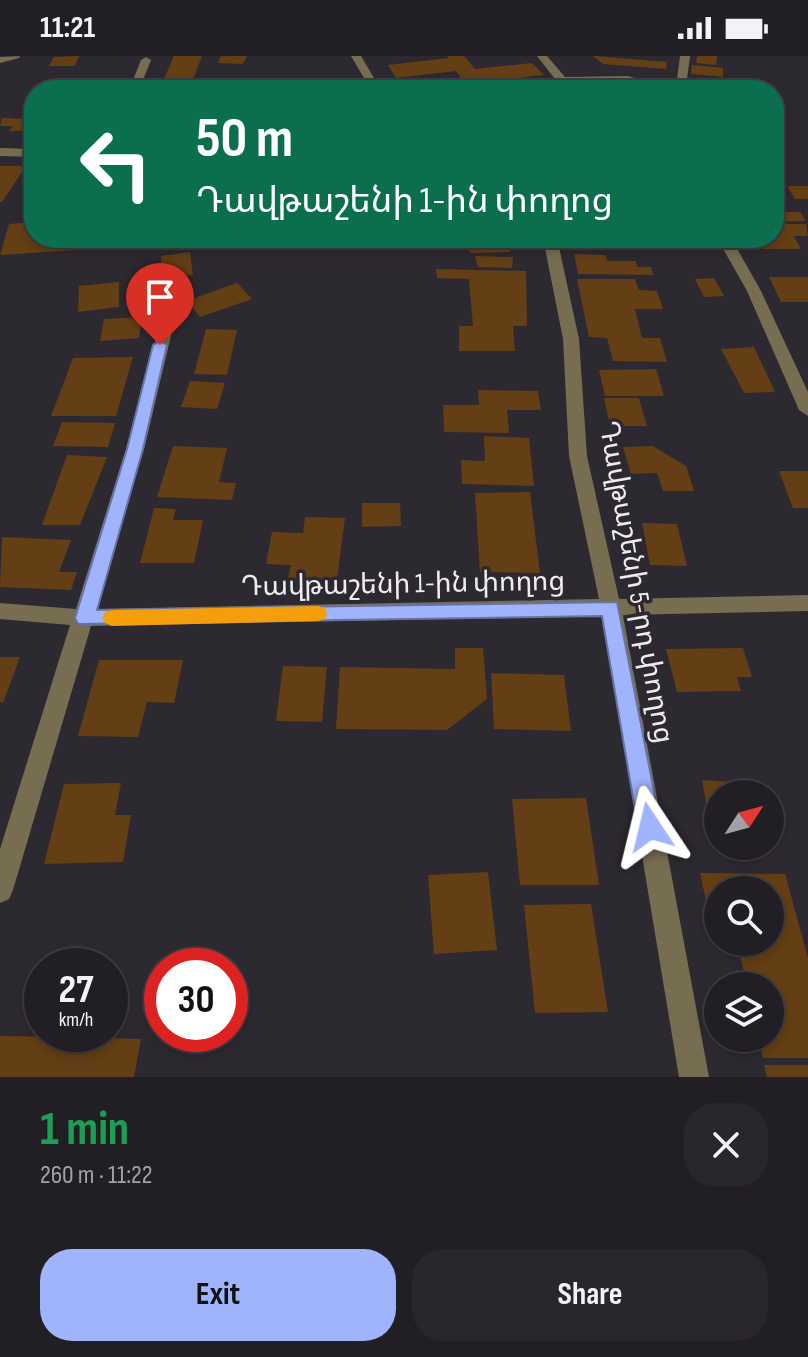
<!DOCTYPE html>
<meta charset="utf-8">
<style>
body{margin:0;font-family:"Sofia Sans Condensed","Noto Sans Armenian",sans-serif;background:#2a272c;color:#f1f3f6;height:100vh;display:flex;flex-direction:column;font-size:30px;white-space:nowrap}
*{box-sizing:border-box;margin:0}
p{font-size:26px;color:#a2a2a6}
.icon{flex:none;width:44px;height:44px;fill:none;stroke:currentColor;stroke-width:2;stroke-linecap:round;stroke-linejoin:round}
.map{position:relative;height:1021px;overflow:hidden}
.details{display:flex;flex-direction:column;background:#221f24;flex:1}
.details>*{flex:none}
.guide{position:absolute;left:24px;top:24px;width:760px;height:168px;border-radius:32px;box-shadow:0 4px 12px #0003,0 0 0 2px #3f3d41;background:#0b6e4f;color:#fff;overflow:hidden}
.needle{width:52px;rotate:54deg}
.tools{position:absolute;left:704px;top:724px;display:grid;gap:16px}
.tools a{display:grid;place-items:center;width:80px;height:80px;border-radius:50%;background:#221f24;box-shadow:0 4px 12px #0003,0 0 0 2px #3f3d41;font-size:40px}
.speed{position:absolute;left:24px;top:892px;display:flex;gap:16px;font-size:40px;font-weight:700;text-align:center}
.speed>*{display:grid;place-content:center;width:104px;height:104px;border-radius:50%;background:#221f24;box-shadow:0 4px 12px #0003,0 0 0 2px #3f3d41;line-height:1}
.speed small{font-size:20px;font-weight:400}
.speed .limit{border:12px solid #d22;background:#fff;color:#111}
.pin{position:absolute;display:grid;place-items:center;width:68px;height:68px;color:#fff;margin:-82px -34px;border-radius:50% 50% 50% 0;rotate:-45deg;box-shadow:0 0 8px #0007}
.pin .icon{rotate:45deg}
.me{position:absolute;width:88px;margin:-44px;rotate:350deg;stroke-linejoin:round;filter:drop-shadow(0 0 6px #0008)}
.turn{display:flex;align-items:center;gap:28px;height:168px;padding:0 40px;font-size:36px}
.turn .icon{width:104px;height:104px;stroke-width:2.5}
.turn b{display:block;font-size:56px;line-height:68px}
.round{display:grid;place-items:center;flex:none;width:84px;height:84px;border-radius:32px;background:#2a272c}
.overview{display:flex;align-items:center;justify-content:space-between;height:136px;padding:0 40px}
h1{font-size:48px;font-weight:700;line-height:60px;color:#1e9e55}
.cta{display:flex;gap:16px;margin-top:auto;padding:16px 40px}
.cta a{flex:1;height:92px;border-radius:32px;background:#a0b3fd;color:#111;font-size:32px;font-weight:700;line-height:92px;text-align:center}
.cta a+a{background:#2a272c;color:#f1f3f6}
.status{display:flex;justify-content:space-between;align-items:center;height:56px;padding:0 40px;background:#221f24;direction:ltr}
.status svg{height:22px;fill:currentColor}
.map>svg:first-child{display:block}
</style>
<div class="status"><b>11:21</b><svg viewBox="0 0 49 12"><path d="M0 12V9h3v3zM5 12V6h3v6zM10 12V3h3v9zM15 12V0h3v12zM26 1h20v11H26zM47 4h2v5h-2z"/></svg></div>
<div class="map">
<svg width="808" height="1021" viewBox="0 0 808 1021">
<rect width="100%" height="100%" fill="#2d2930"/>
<!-- building -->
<g fill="#643e15">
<polygon points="79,0 75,10 49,10 54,1"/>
<polygon points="174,0 202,0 189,34 159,34"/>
<polygon points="221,0 247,0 243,8 218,7"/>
<polygon points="447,0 464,0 475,13 532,7 544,19 484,26 490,34 407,34 463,25 456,15 396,22 388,9 449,2"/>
<polygon points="593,0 596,0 667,6 666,13 603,8"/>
<polygon points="697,0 717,0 716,9 696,7"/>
<polygon points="692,9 723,12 723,21 691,18"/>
<polygon points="687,26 723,28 724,34 688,34"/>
<polygon points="2,62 30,63 21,75 9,75 13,70 0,70"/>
<polygon points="0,110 26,110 2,146 0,146"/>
<polygon points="787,130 808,130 808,143 795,143"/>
<polygon points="774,156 800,156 806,165 774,166"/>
<polygon points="34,166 34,182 108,182 106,192 0,199 9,168"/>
<polygon points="774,168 806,168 808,180 794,180 801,193 763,193 757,182 774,182"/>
<polygon points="443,182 509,182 510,196 470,197 469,191 442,190"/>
<polygon points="570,182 610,182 613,194 572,194"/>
<polygon points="190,196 193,219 163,223 161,200"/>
<polygon points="574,198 606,199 607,205 636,205 637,211 651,211 653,219 578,218"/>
<polygon points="475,200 513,201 512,212 478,211"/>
<polygon points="436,213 526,215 527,270 513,270 515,295 459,295 459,270 473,270 469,223 437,222"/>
<polygon points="769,221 808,221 808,246 781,246"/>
<polygon points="714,222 724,240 704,241 695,223"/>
<polygon points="577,223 635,223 639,234 657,235 663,253 635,253 642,282 660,282 667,306 613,305 607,282 589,281"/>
<polygon points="119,226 119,251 78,256 79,230"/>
<polygon points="237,227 252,243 200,261 186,245"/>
<polygon points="142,261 139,282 100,285 104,263"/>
<polygon points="206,273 237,274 227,319 194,318"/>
<polygon points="754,291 775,336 744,337 721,293"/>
<polygon points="133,301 116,360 51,360 73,302"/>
<polygon points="656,313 664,340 605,340 599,314"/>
<polygon points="190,325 225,327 217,353 181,351"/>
<polygon points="478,334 538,335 541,354 507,354 509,377 444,376 443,349 479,349"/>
<polygon points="604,342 639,342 647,370 610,370"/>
<polygon points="62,366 115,367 108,391 53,390"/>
<polygon points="484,380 529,382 534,430 462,428 461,404 485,405"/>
<polygon points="173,390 227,392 219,426 236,427 232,444 157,441"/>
<polygon points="653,390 686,410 694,435 663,435 657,417 631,418 623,391"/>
<polygon points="67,399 107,401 80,469 42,469"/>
<polygon points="779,415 808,415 808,452 793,452"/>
<polygon points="530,436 540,517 480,516 475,437"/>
<polygon points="362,447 400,447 401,470 362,471"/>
<polygon points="154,452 176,453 173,464 203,464 194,507 140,507"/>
<polygon points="305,461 345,462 337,523 288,522 291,509 266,508 272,476 303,477"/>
<polygon points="642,467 677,468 687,510 650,509"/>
<polygon points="2,481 71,484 59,516 77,516 71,534 0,531"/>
<polygon points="455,592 483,592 487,643 447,674 336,673 340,611 455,613"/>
<polygon points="743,592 752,621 737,621 741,635 677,636 666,593"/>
<polygon points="0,601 20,601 3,647 0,646"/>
<polygon points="99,604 183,604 174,647 147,646 138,681 78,680"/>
<polygon points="283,610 327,611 322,666 276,665"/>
<polygon points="491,617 564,619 571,675 494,673"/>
<polygon points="702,724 751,727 753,738 718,738 718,769 710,769"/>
<polygon points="121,727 115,759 131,759 123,806 44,808 64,728"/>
<polygon points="586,742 599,829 520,829 512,743"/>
<polygon points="488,816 497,894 434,898 428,819"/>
<polygon points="700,817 785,818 808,902 808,1002 763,1002 758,982 770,982 770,930 747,930 737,886 770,886 770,834 718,834 718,863 710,863"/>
<polygon points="591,848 608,956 535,957 524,849"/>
<polygon points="0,980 69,981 141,983 134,1021 0,1021"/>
<polygon points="764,1009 808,1009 808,1021 767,1021"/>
</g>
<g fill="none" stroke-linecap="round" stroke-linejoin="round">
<!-- minor -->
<g fill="#776d51" fill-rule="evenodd">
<polygon points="20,0 19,2 0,7 0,1"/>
<polygon points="351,0 361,0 381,34 371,34"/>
<path d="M537,0H547L565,21L628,20L670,33L677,23L680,0H690L687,23L680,34C653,34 628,25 601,25C567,26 535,34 502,34L555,23Z"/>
<polygon points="146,1 151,4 139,34 129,34 141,4"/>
<polygon points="0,92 34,93 34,101 0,100"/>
<polygon points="543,182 557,182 579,283 587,400 619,543 808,539 808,555 623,559 709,1021 679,1021 602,560 91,570 13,834 9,843 0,847 0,793 70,569 0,563 0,547 76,553 126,393 162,260 172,260 175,263 144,393 96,553 599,543 569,400 563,283"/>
<polygon points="717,182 731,182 761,235 808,336 808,360 799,354 747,235"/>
</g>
</g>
<!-- route -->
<polygon fill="#a0b3fd" stroke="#6874a4" stroke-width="2" points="160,285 167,289 143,393 97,554 617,546 661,771 658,779 650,782 642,779 638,771 602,560 78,568 75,562 127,393 153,289"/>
<!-- slow -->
<polygon fill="#f59e0b" points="318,550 325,552 327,558 325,563 318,565 112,570 105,567 102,562 105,556 112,554"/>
<g text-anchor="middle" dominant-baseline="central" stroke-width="7" stroke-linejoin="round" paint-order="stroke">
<!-- street labels -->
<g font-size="28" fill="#efecf1" stroke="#2d2930">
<text transform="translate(636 526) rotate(80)">Դավթաշենի 5-րդ փողոց</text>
<text transform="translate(403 528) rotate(-1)">Դավթաշենի 1-ին փողոց</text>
</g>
</g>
</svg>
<div class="tools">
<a><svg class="needle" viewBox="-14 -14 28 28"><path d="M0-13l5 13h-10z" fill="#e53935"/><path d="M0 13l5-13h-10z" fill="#a2a2a6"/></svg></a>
<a><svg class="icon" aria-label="search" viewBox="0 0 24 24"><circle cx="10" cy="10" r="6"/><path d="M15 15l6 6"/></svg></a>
<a><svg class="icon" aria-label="layers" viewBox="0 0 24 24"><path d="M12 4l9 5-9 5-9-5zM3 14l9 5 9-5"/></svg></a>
</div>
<div class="speed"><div>27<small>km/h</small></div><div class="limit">30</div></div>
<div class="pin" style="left:160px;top:289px;background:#d93025"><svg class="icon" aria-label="arrive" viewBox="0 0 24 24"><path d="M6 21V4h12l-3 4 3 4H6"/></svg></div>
<svg class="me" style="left:650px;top:771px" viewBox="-20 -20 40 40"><path d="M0-17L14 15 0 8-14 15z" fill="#a0b3fd" stroke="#fff" stroke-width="4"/></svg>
<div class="guide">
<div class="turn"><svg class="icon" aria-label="left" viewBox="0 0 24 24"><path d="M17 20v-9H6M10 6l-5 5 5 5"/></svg><div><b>50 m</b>Դավթաշենի 1-ին փողոց</div></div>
</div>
</div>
<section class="details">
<div class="overview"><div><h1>1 min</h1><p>260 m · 11:22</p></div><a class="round"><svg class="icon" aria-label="close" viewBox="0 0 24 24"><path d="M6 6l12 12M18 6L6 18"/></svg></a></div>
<div class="cta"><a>Exit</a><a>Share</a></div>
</section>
